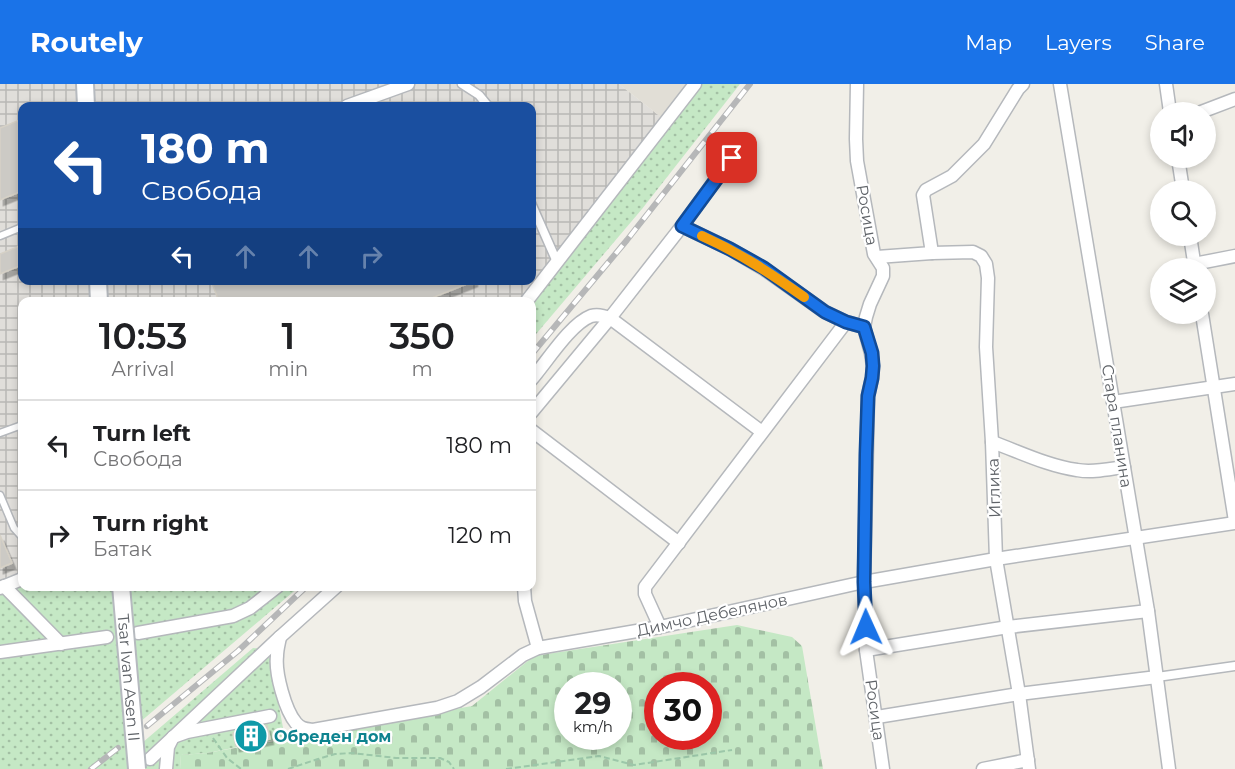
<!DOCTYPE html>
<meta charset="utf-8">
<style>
body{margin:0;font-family:Montserrat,sans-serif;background:#f2f2f2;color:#202124;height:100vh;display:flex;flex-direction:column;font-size:22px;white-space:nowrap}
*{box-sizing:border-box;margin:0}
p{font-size:20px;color:#757577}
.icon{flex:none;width:33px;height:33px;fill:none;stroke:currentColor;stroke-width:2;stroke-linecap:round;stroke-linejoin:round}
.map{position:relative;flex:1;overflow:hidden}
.drawer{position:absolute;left:18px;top:213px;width:518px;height:294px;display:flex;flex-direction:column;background:#fff;border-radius:12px;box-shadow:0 3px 9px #0003}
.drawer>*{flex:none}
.banner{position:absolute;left:18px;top:18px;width:518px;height:183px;border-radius:12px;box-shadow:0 3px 9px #0003;background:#1a4fa0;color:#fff;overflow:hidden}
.tools{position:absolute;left:1150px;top:18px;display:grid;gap:12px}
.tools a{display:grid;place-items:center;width:66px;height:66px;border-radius:50%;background:#fff;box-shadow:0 3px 9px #0003;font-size:30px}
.speed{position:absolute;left:554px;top:588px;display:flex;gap:12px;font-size:30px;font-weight:700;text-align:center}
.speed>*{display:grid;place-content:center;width:78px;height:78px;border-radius:50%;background:#fff;box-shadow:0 3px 9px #0003;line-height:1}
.speed small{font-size:15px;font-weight:400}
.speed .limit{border:9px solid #d22;background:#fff;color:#111}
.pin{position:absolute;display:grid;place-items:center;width:51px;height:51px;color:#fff;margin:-26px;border-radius:12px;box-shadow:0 3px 9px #0006}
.me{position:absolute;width:66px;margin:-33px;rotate:359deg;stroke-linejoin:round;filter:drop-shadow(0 0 4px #0008)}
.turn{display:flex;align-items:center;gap:21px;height:126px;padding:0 24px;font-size:27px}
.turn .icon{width:78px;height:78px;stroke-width:2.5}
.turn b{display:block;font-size:42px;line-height:51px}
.lanes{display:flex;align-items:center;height:57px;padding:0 24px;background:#0003;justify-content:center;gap:30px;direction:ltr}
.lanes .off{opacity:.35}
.eta{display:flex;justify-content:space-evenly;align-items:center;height:102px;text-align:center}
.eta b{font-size:36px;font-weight:600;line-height:42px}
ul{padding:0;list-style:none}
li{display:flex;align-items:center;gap:18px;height:90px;padding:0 24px;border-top:2px solid #e0e0e0}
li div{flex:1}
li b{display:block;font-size:22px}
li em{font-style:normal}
header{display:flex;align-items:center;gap:36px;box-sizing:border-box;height:84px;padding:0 30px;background:#1a73e8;color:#fff}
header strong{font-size:28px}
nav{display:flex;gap:33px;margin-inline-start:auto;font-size:21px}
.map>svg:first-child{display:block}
</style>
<header>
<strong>Routely</strong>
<nav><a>Map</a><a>Layers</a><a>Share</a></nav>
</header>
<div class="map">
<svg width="1235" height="685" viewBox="0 0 1235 685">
<defs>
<pattern id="industrial-grid" width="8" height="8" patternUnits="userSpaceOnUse" patternTransform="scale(1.5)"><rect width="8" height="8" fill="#e0deda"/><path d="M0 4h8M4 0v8" fill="none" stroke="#b9b8b5"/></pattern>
<pattern id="grass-dots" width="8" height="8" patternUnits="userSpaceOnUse" patternTransform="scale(1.5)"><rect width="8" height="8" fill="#c5e8c5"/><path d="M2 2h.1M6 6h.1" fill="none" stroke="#a3c0a4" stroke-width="1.8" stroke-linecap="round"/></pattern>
<pattern id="cemetery-stones" width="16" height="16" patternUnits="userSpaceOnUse" patternTransform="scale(1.5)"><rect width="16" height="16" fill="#c5e8c5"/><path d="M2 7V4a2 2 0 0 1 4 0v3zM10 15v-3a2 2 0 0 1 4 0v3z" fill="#a3c0a4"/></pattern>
<filter id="shadow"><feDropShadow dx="3.5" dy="5.5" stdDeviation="0" flood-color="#0004"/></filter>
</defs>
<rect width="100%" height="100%" fill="#f1efe8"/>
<!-- industrial -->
<path fill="url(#industrial-grid)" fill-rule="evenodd" d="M0,0H619L666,37L526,217L22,218V495L0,504ZM22,22H531V196H22Z"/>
<!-- education -->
<polygon fill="#e1ded6" points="619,0 695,0 666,37"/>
<!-- grass -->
<g fill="url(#grass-dots)">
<polygon points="695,0 740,0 642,125 531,256 531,218"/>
<polygon points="22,495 22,502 299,503 133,644 135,665 253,564 268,565 285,654 207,669 181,671 180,685 0,685 0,504"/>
</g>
<!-- cemetery -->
<path fill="url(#cemetery-stones)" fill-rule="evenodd" d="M737,541L792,553L802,562L823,685H180L181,671L207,669L472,622L534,572ZM567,602H618V652H567ZM657,602H708V652H657Z"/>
<!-- building -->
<g fill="#cccac5" stroke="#d6d1c6" stroke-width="1.5" filter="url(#shadow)">
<polygon points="22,35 22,107 0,116 0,44"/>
<polygon points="22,161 22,181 0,190 0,170"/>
<polygon points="211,196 474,196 474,197 422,218 219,218"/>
<polygon points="0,451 12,479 0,484"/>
<polygon points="267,642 270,655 236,662 233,649"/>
</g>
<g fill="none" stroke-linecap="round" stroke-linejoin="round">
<defs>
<g id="service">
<polyline points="0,152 22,143"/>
<polyline points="0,349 22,341"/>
<polyline points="0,411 14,444 22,453"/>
</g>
<g id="pedestrian">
<polyline points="462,0 479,11 488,22"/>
<polyline points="531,119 557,178"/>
<polyline points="1157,593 1235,582"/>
</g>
<g id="minor">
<polyline points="857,0 856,55 857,77 874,170 883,184 883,192 870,220 866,233 864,243 871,269 873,282 872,294 868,312 864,498 866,566 883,685"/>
<polyline points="1060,0 1148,527 1169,685"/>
<polyline points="1166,0 1170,28"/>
<polyline points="347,22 408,0"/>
<polyline points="1201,28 1235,15"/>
<polyline points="1178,74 1183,106"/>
<polyline points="682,142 730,165 764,185 825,228 846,238 864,243"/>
<polyline points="1190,152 1195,184"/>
<polyline points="932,169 973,168 981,172 986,180 988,194 986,263 992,358 996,475 1019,610 1029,685"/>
<polyline points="877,173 932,169 923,111 926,106 952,92 984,60 1018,5 1023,0"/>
<polyline points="1194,180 1235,172"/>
<polyline points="526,218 695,0"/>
<polyline points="1202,230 1235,437"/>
<path d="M531,296C546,279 570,240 591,232C598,230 603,232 610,234L762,348"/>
<polyline points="1113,318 1235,300"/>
<polyline points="531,329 610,234 682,142 744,57"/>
<polyline points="531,346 679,459"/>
<path d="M992,358C1020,368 1048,382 1077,386C1093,389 1109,385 1124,383"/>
<polyline points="4,502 61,560"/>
<polyline points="524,502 525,517 538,564"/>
<polyline points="0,504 22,495"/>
<polyline points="660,543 645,510 645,503 846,238"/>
<polyline points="138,549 233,532 250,524 278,502"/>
<path d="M280,553C279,559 277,565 277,572C275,589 285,626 296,639C301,645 306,645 313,646L437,624L458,617L481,603L523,571L538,564L660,543L864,498L996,475L1235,439"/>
<polyline points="866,566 1008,543 1148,527"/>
<polyline points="0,568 107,553"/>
<polyline points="877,633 1019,610 1157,593"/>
<polyline points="150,675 280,553 337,502"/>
<polyline points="166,685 168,663 173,653 187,648 270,632"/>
<polyline points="983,685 1028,676"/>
</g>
<g id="secondary">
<polyline points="85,0 86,22"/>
<polyline points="98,196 99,218"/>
</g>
</defs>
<!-- service casing -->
<use href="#service" stroke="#b5b8bc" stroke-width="9"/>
<!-- pedestrian casing -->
<use href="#pedestrian" stroke="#b5b8bc" stroke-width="11"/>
<!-- minor casing -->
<use href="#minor" stroke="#b5b8bc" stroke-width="15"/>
<!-- secondary casing -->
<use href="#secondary" stroke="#b6babf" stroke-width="20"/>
<!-- path -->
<g stroke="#9cc7a9" stroke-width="2" stroke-dasharray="6 3" stroke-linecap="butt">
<polyline points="213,654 227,674 241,685"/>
<polyline points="288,685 318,675 335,670 352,669 396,674 440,674 449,678 454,685"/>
<polyline points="506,685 599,672 634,681 732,666"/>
</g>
<!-- service -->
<use href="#service" stroke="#fff" stroke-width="6"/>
<!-- pedestrian -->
<use href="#pedestrian" stroke="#fff" stroke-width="8"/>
<!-- minor -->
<use href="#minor" stroke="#fff" stroke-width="12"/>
<!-- secondary -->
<use href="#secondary" stroke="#fff" stroke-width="16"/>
<defs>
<g id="rail">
<polyline points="531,271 627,156 750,0"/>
<polyline points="147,642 238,567 307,502"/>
<polyline points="91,685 118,664"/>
</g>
</defs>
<!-- rail casing -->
<use href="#rail" stroke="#b6b7b8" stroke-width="6"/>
<!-- rail -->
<use href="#rail" stroke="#fff" stroke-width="4" stroke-dasharray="11" stroke-linecap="butt"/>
<defs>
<g id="secondary-bridge">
<path id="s1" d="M121,502L137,685"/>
</g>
</defs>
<!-- secondary-bridge casing -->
<use href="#secondary-bridge" stroke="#b6babf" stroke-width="20" stroke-linecap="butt"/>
<!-- secondary-bridge -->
<use href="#secondary-bridge" stroke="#fff" stroke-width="16"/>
</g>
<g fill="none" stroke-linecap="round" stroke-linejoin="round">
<defs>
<polyline id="route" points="732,74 682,142 730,165 764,184 825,228 846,238 864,243 872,269 873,282 872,294 868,312 866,370 864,498 866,543"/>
</defs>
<!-- route casing -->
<use href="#route" stroke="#114b97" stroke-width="15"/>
<!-- route -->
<use href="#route" stroke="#1a73e8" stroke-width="10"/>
<!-- slow -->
<path stroke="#f59e0b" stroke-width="10" d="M702,152C740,169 770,189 804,213"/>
</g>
<!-- icons -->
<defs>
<symbol id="building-disc" viewBox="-11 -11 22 22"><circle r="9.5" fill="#0f9aa8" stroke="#fff"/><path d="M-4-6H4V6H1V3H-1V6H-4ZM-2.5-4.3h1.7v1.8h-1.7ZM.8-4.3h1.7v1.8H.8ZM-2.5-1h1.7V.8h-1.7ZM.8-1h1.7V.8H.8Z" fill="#fff"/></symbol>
</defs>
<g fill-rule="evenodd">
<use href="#building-disc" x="232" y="633" width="38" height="38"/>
</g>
<g text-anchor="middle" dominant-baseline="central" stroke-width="4.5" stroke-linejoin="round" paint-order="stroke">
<!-- street labels -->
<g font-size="16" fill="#5f6368" stroke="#fff">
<text transform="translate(867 131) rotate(80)">Росица</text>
<text transform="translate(1117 342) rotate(81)">Стара планина</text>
<text transform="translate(994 404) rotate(-92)">Иглика</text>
<text transform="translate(712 531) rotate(-12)">Димчо Дебелянов</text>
<text stroke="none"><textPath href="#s1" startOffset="92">Tsar Ivan Asen II</textPath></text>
<text transform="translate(875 626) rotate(82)">Росица</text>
</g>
<!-- culture labels -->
<g font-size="16" font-weight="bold" fill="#0d838f" stroke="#fff" text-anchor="start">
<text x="274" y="652">Обреден дом</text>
</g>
</g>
</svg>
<div class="tools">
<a><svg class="icon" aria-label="sound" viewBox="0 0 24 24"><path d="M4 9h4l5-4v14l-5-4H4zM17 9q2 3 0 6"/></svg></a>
<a><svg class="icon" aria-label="search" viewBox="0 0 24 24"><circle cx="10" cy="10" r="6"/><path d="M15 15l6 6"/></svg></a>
<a><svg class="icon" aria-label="layers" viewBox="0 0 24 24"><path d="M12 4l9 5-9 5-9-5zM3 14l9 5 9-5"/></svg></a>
</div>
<div class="speed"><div>29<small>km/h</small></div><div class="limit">30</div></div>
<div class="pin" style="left:732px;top:74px;background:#d93025"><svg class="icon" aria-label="arrive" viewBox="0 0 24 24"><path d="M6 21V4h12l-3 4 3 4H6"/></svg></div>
<svg class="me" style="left:866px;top:543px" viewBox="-20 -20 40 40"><path d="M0-17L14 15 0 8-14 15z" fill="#1a73e8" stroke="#fff" stroke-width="4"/></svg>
<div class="banner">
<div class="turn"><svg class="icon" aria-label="left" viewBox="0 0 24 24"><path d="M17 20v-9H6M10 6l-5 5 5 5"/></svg><div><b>180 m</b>Свобода</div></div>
<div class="lanes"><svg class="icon" aria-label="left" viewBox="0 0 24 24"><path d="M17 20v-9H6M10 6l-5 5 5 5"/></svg><svg class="icon off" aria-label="ahead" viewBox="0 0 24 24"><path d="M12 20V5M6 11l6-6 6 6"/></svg><svg class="icon off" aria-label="ahead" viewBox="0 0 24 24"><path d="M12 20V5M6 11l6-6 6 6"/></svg><svg class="icon off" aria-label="right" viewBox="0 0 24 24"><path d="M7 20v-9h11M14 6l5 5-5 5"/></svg></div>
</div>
<section class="drawer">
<div class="eta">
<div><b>10:53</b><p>Arrival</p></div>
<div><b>1</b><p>min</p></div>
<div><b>350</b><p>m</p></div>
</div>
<ul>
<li><svg class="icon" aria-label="left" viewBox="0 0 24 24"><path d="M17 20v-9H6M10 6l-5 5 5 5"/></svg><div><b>Turn left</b><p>Свобода</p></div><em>180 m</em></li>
<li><svg class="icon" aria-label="right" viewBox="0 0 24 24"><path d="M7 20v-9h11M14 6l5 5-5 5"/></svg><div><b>Turn right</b><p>Батак</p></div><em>120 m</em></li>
</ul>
</section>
</div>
